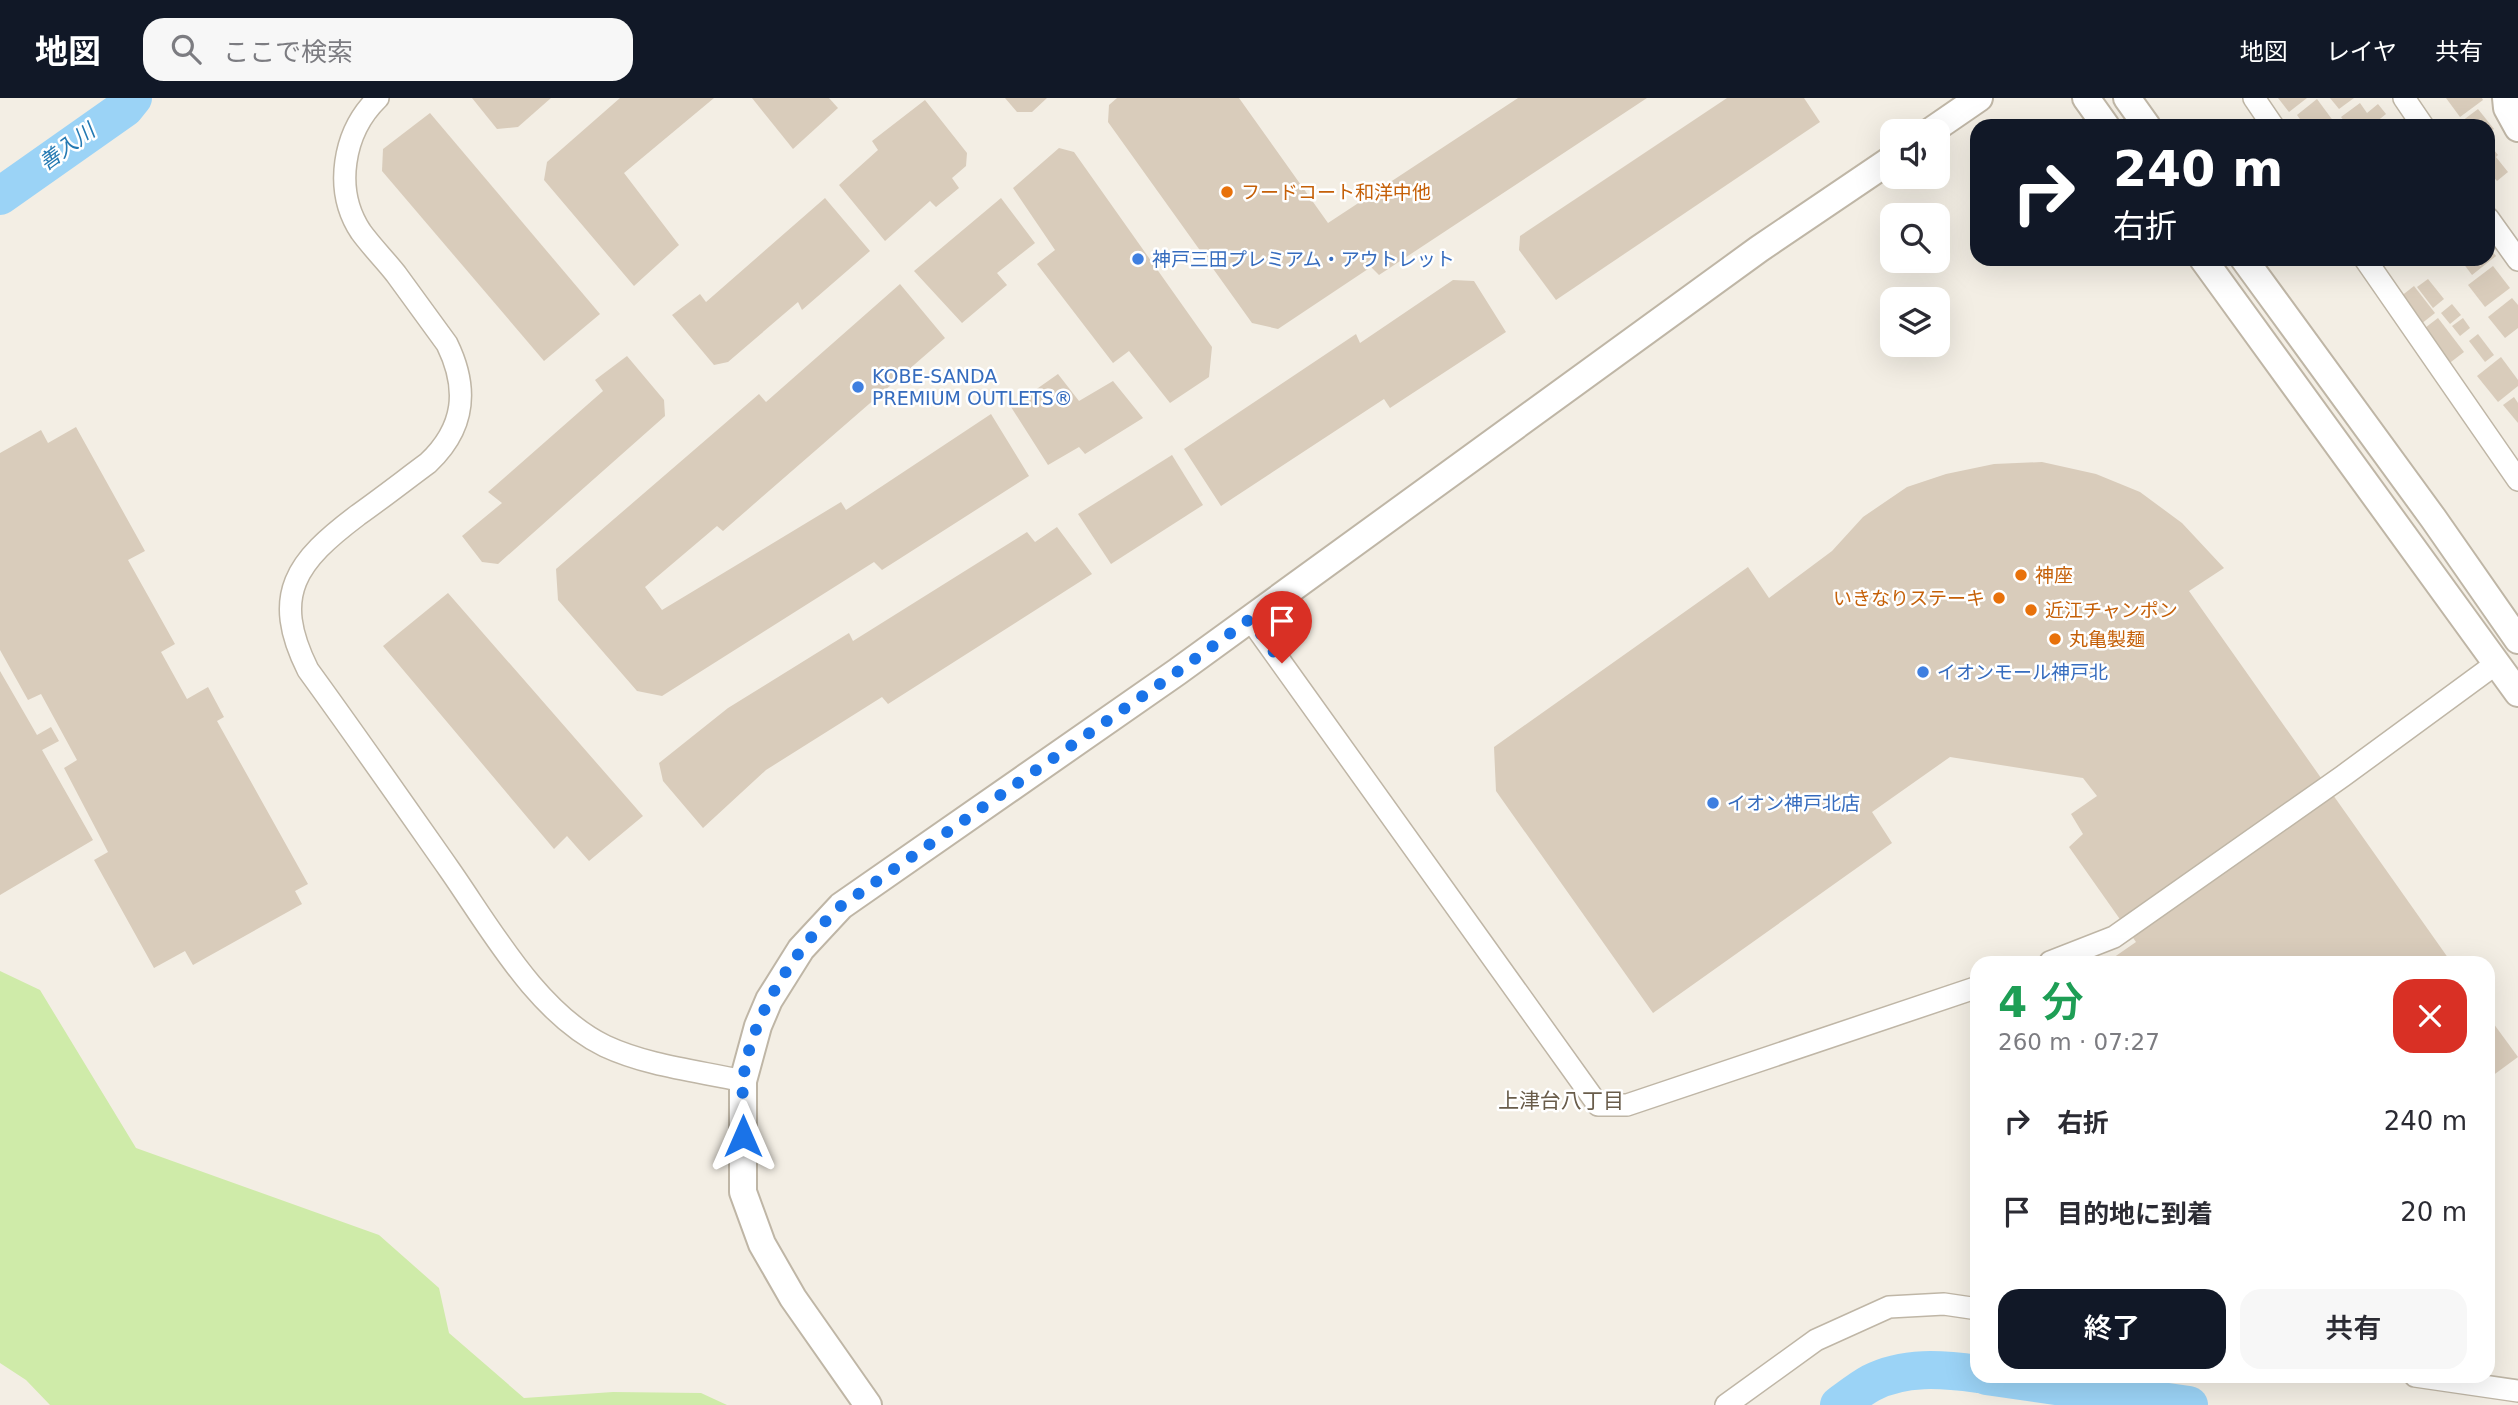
<!DOCTYPE html>
<html lang="ja">
<meta charset="utf-8">
<style>
body{margin:0;font-family:"DejaVu Sans","Noto Sans JP",sans-serif;background:#f7f7f7;color:#2b2b33;height:100vh;display:flex;flex-direction:column;font-size:26px;white-space:nowrap}
*{box-sizing:border-box;margin:0}
p{font-size:23px;color:#7c7c81}
.icon{flex:none;width:38px;height:38px;fill:none;stroke:currentColor;stroke-width:2;stroke-linecap:round;stroke-linejoin:round}
.map{position:relative;flex:1;overflow:hidden}
.drawer{position:absolute;left:1970px;top:858px;width:525px;height:427px;display:flex;flex-direction:column;background:#fff;border-radius:21px;box-shadow:0 7px 28px #0002}
.drawer>*{flex:none}
.banner{position:absolute;left:1970px;top:21px;width:525px;height:147px;border-radius:21px;box-shadow:0 7px 28px #0002;background:#111827;color:#fff;overflow:hidden}
.buttons{position:absolute;left:1880px;top:21px;display:grid;gap:14px}
.buttons a{display:grid;place-items:center;width:70px;height:70px;border-radius:14px;background:#fff;box-shadow:0 7px 28px #0002;font-size:35px}
.pin{position:absolute;display:grid;place-items:center;width:60px;height:60px;color:#fff;margin:-72px -30px;border-radius:50% 50% 50% 0;rotate:-45deg;box-shadow:0 0 7px #0007}
.pin .icon{rotate:45deg}
.me{position:absolute;width:77px;margin:-38px;rotate:0deg;stroke-linejoin:round;filter:drop-shadow(0 0 5px #0008)}
.turn{display:flex;align-items:center;gap:24px;height:147px;padding:0 28px;font-size:32px}
.turn .icon{width:91px;height:91px;stroke-width:2.5}
.turn b{display:block;font-size:49px;line-height:60px}
.round{display:grid;place-items:center;flex:none;width:74px;height:74px;border-radius:21px;background:#f7f7f7}
.headline{display:flex;align-items:center;justify-content:space-between;height:119px;padding:0 28px}
h1{font-size:42px;font-weight:600;line-height:52px;color:#1e9e55}
.primary-button{display:flex;gap:14px;margin-top:auto;padding:14px 28px}
.primary-button a{flex:1;height:80px;border-radius:21px;background:#111827;color:#fff;font-size:28px;font-weight:600;line-height:80px;text-align:center}
.primary-button a+a{background:#f7f7f7;color:#2b2b33}
ul{padding:0;list-style:none}
li{display:flex;align-items:center;gap:21px;height:91px;padding:0 28px}
li div{flex:1}
li b{display:block;font-size:26px}
li em{font-style:normal}
header{display:flex;align-items:center;gap:42px;box-sizing:border-box;height:98px;padding:0 35px;background:#111827;color:#fff}
header strong{font-size:33px}
nav{display:flex;gap:38px;margin-inline-start:auto;font-size:24px}
.search{width:490px;height:63px;background:#f7f7f7;display:flex;align-items:center;gap:18px;box-sizing:border-box;padding:0 24px;border-radius:21px;color:#7c7c81;font-size:26px}
.map>svg:first-child{display:block}
</style>
<header>
<strong>地図</strong>
<div class="search"><svg class="icon" aria-label="search" viewBox="0 0 24 24"><circle cx="10" cy="10" r="6"/><path d="M15 15l6 6"/></svg>ここで検索</div>
<nav><a>地図</a><a>レイヤ</a><a>共有</a></nav>
</header>
<div class="map">
<svg width="2518" height="1307" viewBox="0 0 2518 1307">
<rect width="100%" height="100%" fill="#f3eee4"/>
<!-- green -->
<polygon fill="#cfeba9" points="0,873 40,892 136,1050 379,1137 439,1190 449,1235 524,1300 613,1294 701,1295 727,1307 50,1307 26,1282 0,1265"/>
<g fill="none" stroke-linecap="round" stroke-linejoin="round">
<!-- river -->
<g stroke="#9bd3f6" stroke-width="38">
<polyline points="0,98 125,10 133,0"/>
<polyline points="1986,1278 2189,1307"/>
<path d="M1839,1307C1849,1300 1860,1291 1871,1285C1904,1268 1942,1271 1978,1276"/>
</g>
</g>
<!-- building -->
<g fill="#d9ccbb">
<polygon points="472,0 551,0 518,29 497,31"/>
<polygon points="620,0 714,0 624,75 679,147 634,188 544,82 547,64"/>
<polygon points="752,0 829,0 838,10 793,51"/>
<polygon points="1005,0 1047,0 1032,14 1017,14"/>
<polygon points="1117,0 1239,0 1328,125 1518,0 1647,0 1379,177 1371,169 1278,231 1252,225 1108,24 1109,7"/>
<polygon points="1727,0 1804,0 1820,24 1556,202 1519,152 1520,138"/>
<polygon points="2278,0 2307,0 2289,14"/>
<polygon points="2330,0 2354,0 2339,11"/>
<polygon points="2446,0 2482,0 2483,2 2460,19"/>
<polygon points="2317,1 2334,24 2329,28 2305,28 2297,17"/>
<polygon points="925,2 967,55 966,68 952,80 959,90 936,109 930,103 885,143 839,87 878,52 872,43"/>
<polygon points="2360,5 2367,15 2378,6 2386,16 2371,28 2348,28 2341,19"/>
<polygon points="2478,11 2494,31 2488,35 2488,28 2466,28 2462,23"/>
<polygon points="430,15 600,216 544,263 382,73 383,51"/>
<polygon points="2490,47 2498,57 2496,59 2508,74 2497,83 2488,73 2488,49"/>
<polygon points="1059,50 1074,54 1212,249 1209,279 1170,305 1129,253 1113,265 1037,166 1055,152 1013,90"/>
<polygon points="825,100 870,153 802,212 798,204 728,264 714,267 672,217 700,196 706,204"/>
<polygon points="1001,100 1035,145 997,175 1007,187 962,225 914,173"/>
<polygon points="2488,148 2496,158 2472,177 2460,161 2488,161"/>
<polygon points="2493,168 2510,190 2485,209 2468,187"/>
<polygon points="2428,181 2444,201 2433,210 2417,189"/>
<polygon points="1453,182 1474,183 1506,234 1390,310 1384,301 1221,408 1184,351 1356,236 1360,245"/>
<polygon points="900,186 945,240 723,433 717,428 645,489 662,512 841,404 846,412 991,316 1029,378 882,472 874,464 662,598 637,593 558,502 556,471 759,296 766,304"/>
<polygon points="2414,188 2435,215 2421,226 2400,199"/>
<polygon points="2512,200 2518,207 2518,230 2505,240 2488,219"/>
<polygon points="2452,206 2461,217 2450,226 2441,215"/>
<polygon points="2438,220 2464,254 2447,267 2421,233"/>
<polygon points="2463,220 2470,230 2460,238 2452,228"/>
<polygon points="2478,236 2494,257 2485,264 2469,243"/>
<polygon points="627,258 664,302 665,318 498,466 482,464 462,438 502,405 488,394 603,293 595,282"/>
<polygon points="2501,259 2518,282 2518,288 2498,304 2477,278"/>
<polygon points="1058,276 1079,303 1113,283 1143,320 1085,356 1079,349 1048,367 1011,309"/>
<polygon points="2514,299 2518,305 2518,325 2503,307"/>
<polygon points="76,329 145,453 128,462 175,546 161,554 187,601 208,589 224,619 217,623 308,786 295,793 302,806 193,867 185,853 154,870 94,762 108,754 64,670 77,662 41,596 28,602 0,552 0,355 41,332 48,345"/>
<polygon points="1172,357 1203,407 1111,466 1078,416"/>
<polygon points="2042,364 2096,376 2140,394 2182,425 2224,470 2189,493 2451,864 2112,864 2110,862 2136,844 2069,749 2083,736 2071,716 2097,698 2083,680 1950,659 1872,714 1892,745 1653,915 1496,693 1494,649 1748,469 1769,500 1832,453 1863,419 1907,389 1946,376 1994,366"/>
<polygon points="1057,429 1092,476 888,606 882,599 766,672 703,730 663,683 659,665 728,610 849,535 853,543 1027,434 1035,444"/>
<polygon points="448,495 643,718 589,763 567,738 554,751 383,548"/>
<polygon points="0,573 37,637 51,629 59,643 42,652 93,742 0,797"/>
<polygon points="2488,918 2518,959 2488,981"/>
</g>
<g fill="none" stroke-linecap="round" stroke-linejoin="round">
<defs>
<g id="minor">
<path d="M378,0C343,34 333,92 361,134C372,149 385,162 396,176C413,199 430,223 447,246C469,291 465,330 428,365C405,382 382,400 358,417C297,463 270,496 308,572C356,638 402,704 449,771C491,831 537,915 605,948C648,968 698,973 743,983"/>
<polyline points="2254,0 2273,28"/>
<polyline points="2404,0 2423,28"/>
<polyline points="2488,120 2518,162"/>
<polyline points="2365,161 2518,382"/>
<polyline points="1250,521 1598,1007 1627,1007 1978,889"/>
<polyline points="2050,864 2114,839 2343,678 2497,565"/>
<polyline points="2415,1278 2518,1293"/>
<polyline points="1726,1307 1816,1242 1889,1209 1944,1206 1978,1211"/>
</g>
<g id="tertiary">
<polyline points="2086,0 2106,28"/>
<polyline points="2127,0 2147,28"/>
<polyline points="2506,0 2507,10 2518,30"/>
<polyline points="1931,33 1979,0"/>
<polyline points="2203,161 2518,595"/>
<polyline points="2244,161 2433,420 2518,542"/>
<polyline points="868,1307 793,1200 762,1146 743,1094 743,983 758,928 769,902 801,851 841,808 1177,574 1759,151 1892,61"/>
</g>
</defs>
<!-- minor casing -->
<use href="#minor" stroke="#bfb6a6" stroke-width="24"/>
<!-- tertiary casing -->
<use href="#tertiary" stroke="#bfb6a6" stroke-width="30"/>
<!-- minor -->
<use href="#minor" stroke="#fff" stroke-width="21"/>
<!-- tertiary -->
<use href="#tertiary" stroke="#fff" stroke-width="26"/>
</g>
<g fill="none" stroke-linecap="round" stroke-linejoin="round">
<!-- route -->
<path stroke="#1a73e8" stroke-width="12" stroke-dasharray="0 21.6" d="M743,1038C743,1020 742,1002 743,984C749,921 795,850 841,808L1177,574L1250,521L1282,565"/>
</g>
<!-- markers -->
<g fill="#e8710a" stroke="#fff" stroke-width="2.5">
<circle cx="1227" cy="94" r="7"/>
<circle cx="2021" cy="477" r="7"/>
<circle cx="1999" cy="500" r="7"/>
<circle cx="2031" cy="512" r="7"/>
<circle cx="2055" cy="541" r="7"/>
</g>
<g fill="#3f7fe0" stroke="#fff" stroke-width="2.5">
<circle cx="1138" cy="161" r="7"/>
<circle cx="858" cy="289" r="7"/>
<circle cx="1923" cy="574" r="7"/>
<circle cx="1713" cy="705" r="7"/>
</g>
<g text-anchor="middle" dominant-baseline="central" stroke-width="5" stroke-linejoin="round" paint-order="stroke">
<!-- food labels -->
<g font-size="19" fill="#c56008" stroke="#fff" text-anchor="start">
<text x="1241" y="94">フードコート和洋中他</text>
<text x="2035" y="477">神座</text>
<text x="1985" y="500" text-anchor="end">いきなりステーキ</text>
<text x="2045" y="512">近江チャンポン</text>
<text x="2069" y="541">丸亀製麺</text>
</g>
<!-- shop labels -->
<g font-size="19" fill="#366cbe" stroke="#fff" text-anchor="start">
<text x="1152" y="161">神戸三田プレミアム・アウトレット</text>
<text x="872" y="278">KOBE-SANDA<tspan x="872" dy="22">PREMIUM OUTLETS®</tspan></text>
<text x="1937" y="574">イオンモール神戸北</text>
<text x="1727" y="705">イオン神戸北店</text>
</g>
<!-- water labels -->
<g font-size="21" font-style="italic" fill="#2479b2" stroke="#fff">
<text transform="translate(67 49) rotate(-36)">善入川</text>
</g>
<!-- neighbourhood labels -->
<g font-size="21" fill="#695c4a" stroke="#fff">
<text x="1561" y="1003">上津台八丁目</text>
</g>
</g>
</svg>
<div class="buttons">
<a><svg class="icon" aria-label="sound" viewBox="0 0 24 24"><path d="M4 9h4l5-4v14l-5-4H4zM17 9q2 3 0 6"/></svg></a>
<a><svg class="icon" aria-label="search" viewBox="0 0 24 24"><circle cx="10" cy="10" r="6"/><path d="M15 15l6 6"/></svg></a>
<a><svg class="icon" aria-label="layers" viewBox="0 0 24 24"><path d="M12 4l9 5-9 5-9-5zM3 14l9 5 9-5"/></svg></a>
</div>
<div class="pin" style="left:1282px;top:565px;background:#d93025"><svg class="icon" aria-label="arrive" viewBox="0 0 24 24"><path d="M6 21V4h12l-3 4 3 4H6"/></svg></div>
<svg class="me" style="left:743px;top:1038px" viewBox="-20 -20 40 40"><path d="M0-17L14 15 0 8-14 15z" fill="#1a73e8" stroke="#fff" stroke-width="4"/></svg>
<div class="banner">
<div class="turn"><svg class="icon" aria-label="right" viewBox="0 0 24 24"><path d="M7 20v-9h11M14 6l5 5-5 5"/></svg><div><b>240 m</b>右折</div></div>
</div>
<section class="drawer">
<div class="headline"><div><h1>4 分</h1><p>260 m · 07:27</p></div><a class="round" style="background:#d93025;color:#fff"><svg class="icon" aria-label="close" viewBox="0 0 24 24"><path d="M6 6l12 12M18 6L6 18"/></svg></a></div>
<ul>
<li><svg class="icon" aria-label="right" viewBox="0 0 24 24"><path d="M7 20v-9h11M14 6l5 5-5 5"/></svg><div><b>右折</b></div><em>240 m</em></li>
<li><svg class="icon" aria-label="arrive" viewBox="0 0 24 24"><path d="M6 21V4h12l-3 4 3 4H6"/></svg><div><b>目的地に到着</b></div><em>20 m</em></li>
</ul>
<div class="primary-button"><a>終了</a><a>共有</a></div>
</section>
</div>
